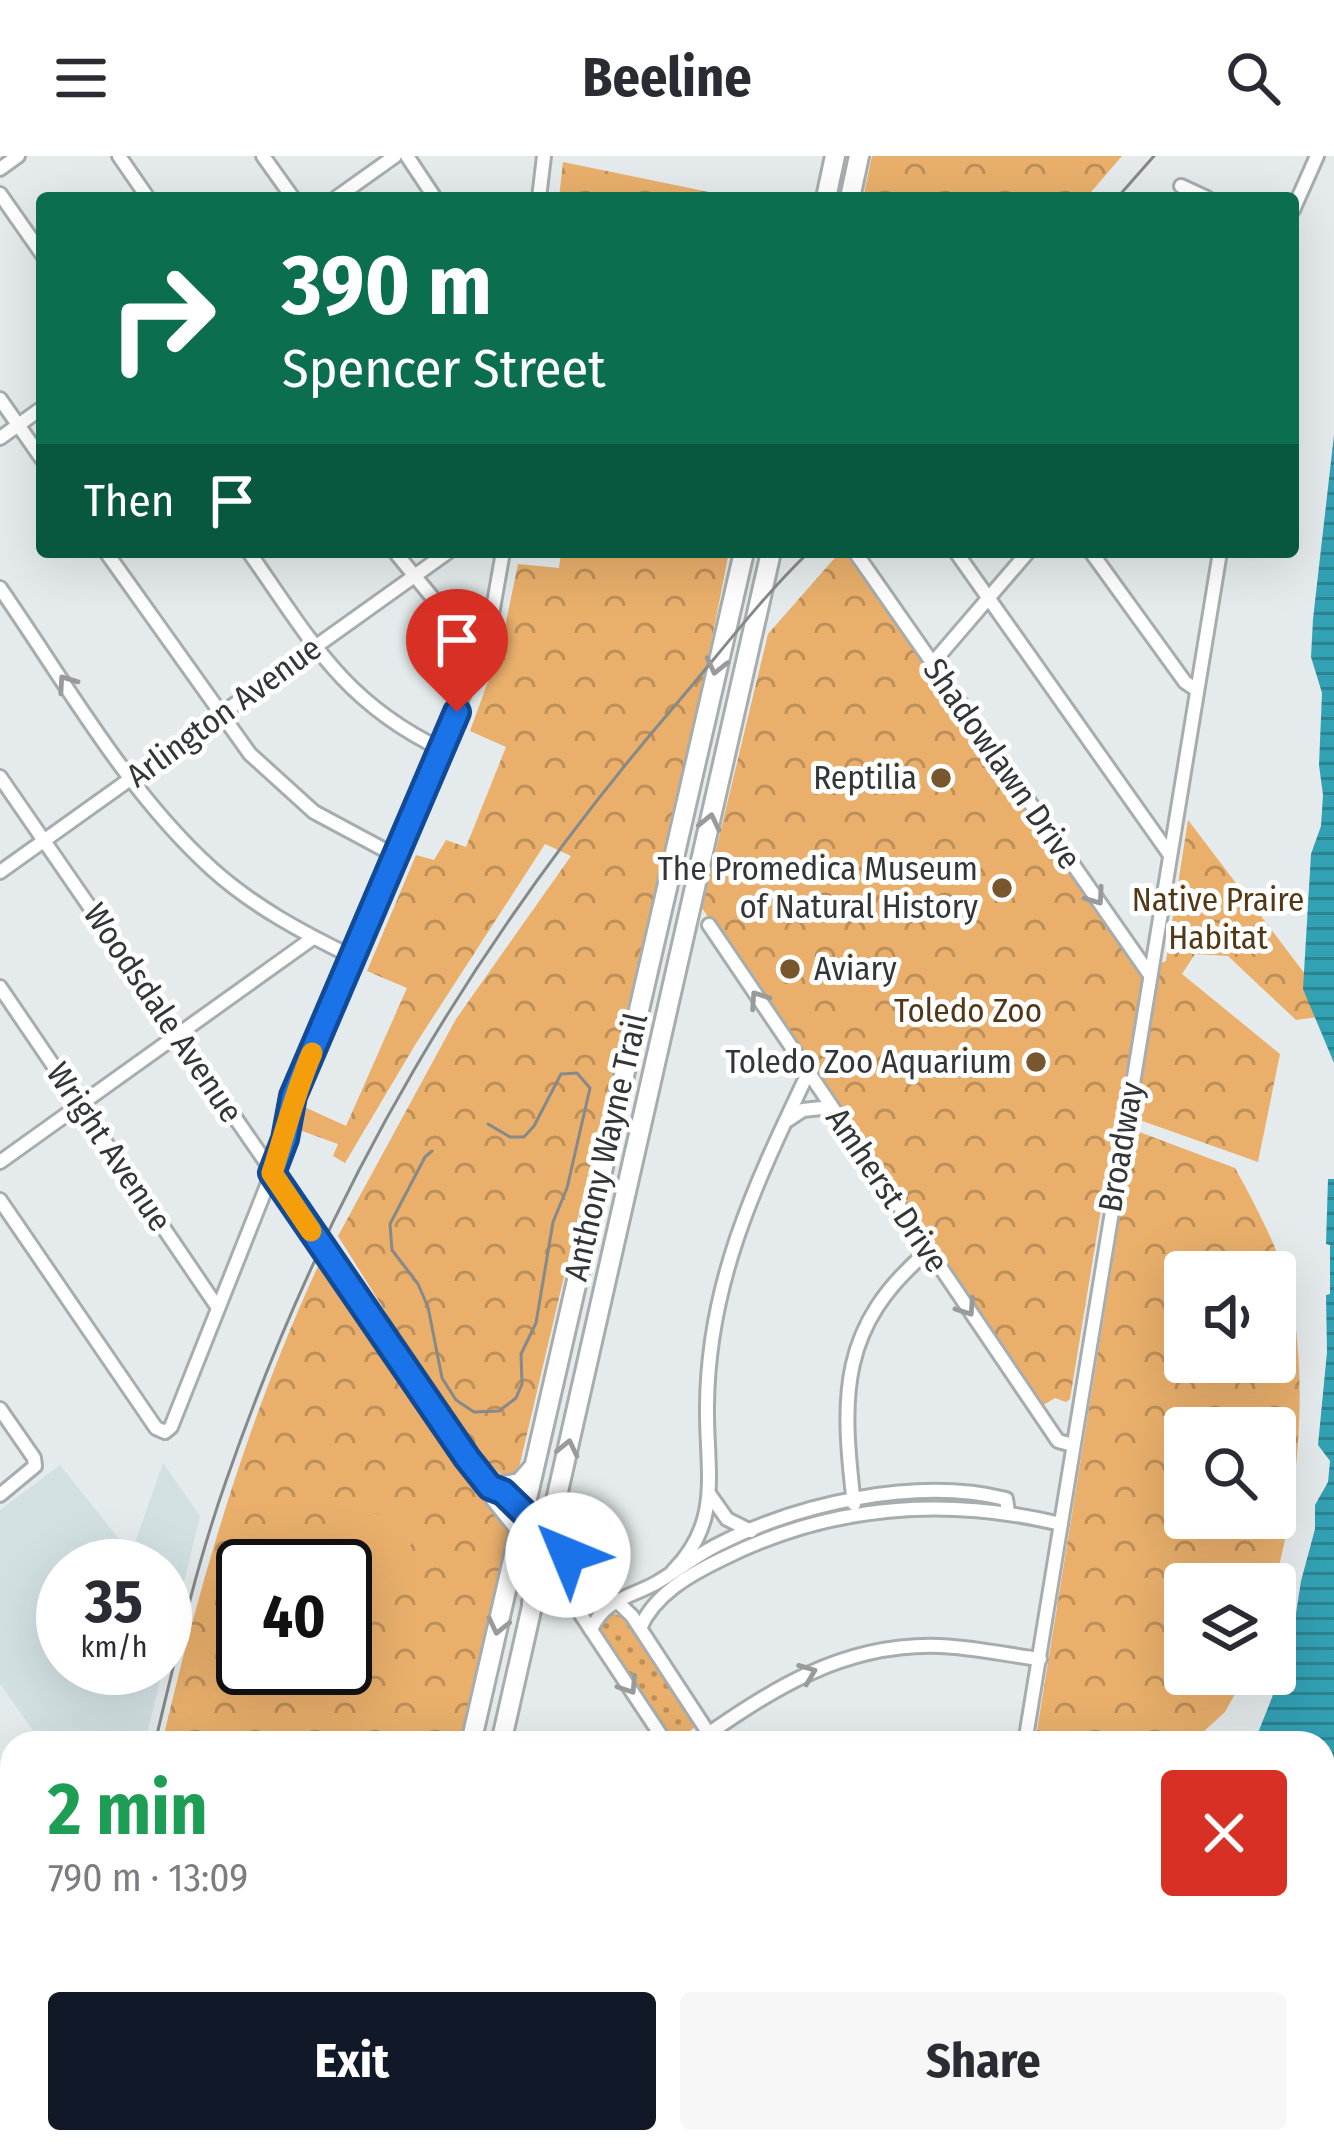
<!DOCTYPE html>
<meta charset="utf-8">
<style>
body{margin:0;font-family:"Fira Sans Condensed",sans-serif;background:#f7f7f7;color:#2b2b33;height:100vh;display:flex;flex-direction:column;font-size:45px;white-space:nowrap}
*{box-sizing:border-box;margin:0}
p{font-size:39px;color:#7c7c81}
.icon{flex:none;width:66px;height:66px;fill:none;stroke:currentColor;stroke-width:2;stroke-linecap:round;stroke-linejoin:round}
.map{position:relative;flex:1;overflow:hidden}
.panel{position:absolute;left:0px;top:1575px;width:1335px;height:423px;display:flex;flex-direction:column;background:#fff;border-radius:36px 36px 0 0;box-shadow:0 12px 48px #0002}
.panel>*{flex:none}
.hud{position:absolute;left:36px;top:36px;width:1263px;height:366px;border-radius:12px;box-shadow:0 12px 48px #0002;background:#0b6e4f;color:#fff;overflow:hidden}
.buttons{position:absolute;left:1164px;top:1095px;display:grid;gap:24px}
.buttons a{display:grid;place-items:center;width:132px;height:132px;border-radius:12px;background:#fff;box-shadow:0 12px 48px #0002;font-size:60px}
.speed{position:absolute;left:36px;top:1383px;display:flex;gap:24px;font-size:60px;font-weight:700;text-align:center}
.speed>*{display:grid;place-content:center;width:156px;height:156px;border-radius:50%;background:#fff;box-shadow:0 12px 48px #0002;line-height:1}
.speed small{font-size:30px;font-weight:400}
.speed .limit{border:6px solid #111;border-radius:18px;background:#fff;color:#111}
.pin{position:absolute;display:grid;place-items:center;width:102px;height:102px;color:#fff;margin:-123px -51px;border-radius:50% 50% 50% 0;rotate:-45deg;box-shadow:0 0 12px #0007}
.pin .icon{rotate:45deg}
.me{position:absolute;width:132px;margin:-66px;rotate:315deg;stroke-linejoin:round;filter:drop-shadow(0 0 9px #0008)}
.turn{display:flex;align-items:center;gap:42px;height:252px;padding:0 48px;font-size:54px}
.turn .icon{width:156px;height:156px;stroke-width:2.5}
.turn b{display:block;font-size:84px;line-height:102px}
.then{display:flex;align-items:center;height:114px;padding:0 48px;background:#0003;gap:24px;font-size:45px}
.round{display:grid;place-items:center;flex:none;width:126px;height:126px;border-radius:12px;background:#f7f7f7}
.headline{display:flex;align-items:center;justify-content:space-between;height:204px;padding:0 48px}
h1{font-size:72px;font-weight:700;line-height:90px;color:#1e9e55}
.primary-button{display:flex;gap:24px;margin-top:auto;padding:24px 48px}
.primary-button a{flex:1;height:138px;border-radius:12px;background:#111827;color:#fff;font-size:48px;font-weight:700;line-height:138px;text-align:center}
.primary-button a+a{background:#f7f7f7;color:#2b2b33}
header{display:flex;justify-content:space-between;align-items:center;height:156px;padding:0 48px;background:#fff;font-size:54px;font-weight:700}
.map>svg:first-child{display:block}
</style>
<header><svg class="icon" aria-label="menu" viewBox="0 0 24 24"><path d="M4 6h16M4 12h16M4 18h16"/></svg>Beeline<svg class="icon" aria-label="search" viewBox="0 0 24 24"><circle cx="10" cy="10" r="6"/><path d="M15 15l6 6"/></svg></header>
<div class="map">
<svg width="1334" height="1997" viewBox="0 0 1334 1997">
<defs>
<pattern id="grass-dots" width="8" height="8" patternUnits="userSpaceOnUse" patternTransform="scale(3)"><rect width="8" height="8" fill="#e9af6b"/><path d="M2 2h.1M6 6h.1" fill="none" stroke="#bd8f59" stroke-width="1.8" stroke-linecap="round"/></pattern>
<pattern id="park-crowns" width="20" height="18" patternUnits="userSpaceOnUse" patternTransform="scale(3)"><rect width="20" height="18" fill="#e9af6b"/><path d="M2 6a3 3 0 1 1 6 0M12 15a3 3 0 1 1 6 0" fill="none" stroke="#bd8f59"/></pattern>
<pattern id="water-rules" width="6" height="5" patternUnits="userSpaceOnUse" patternTransform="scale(3)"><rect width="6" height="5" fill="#33a1b4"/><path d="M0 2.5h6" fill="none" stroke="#2c8493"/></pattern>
</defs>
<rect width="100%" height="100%" fill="#e5ebec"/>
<!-- built -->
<g fill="#d2e0e2">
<polygon points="163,1307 200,1360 165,1505 165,1410 63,1410 63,1512 163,1512 145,1587 42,1587 0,1528 0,1354 60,1309 131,1398"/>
<polygon points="12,1641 12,1968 0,1977 0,1649"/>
</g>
<!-- grass -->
<g fill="url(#grass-dots)">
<polygon points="558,1396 607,1442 591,1461 553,1410"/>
<polygon points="608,1456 626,1462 695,1564 696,1570 676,1586 670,1584 598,1477 598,1467"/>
<polygon points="1334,1670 1334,1784 1323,1776 1323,1690"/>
</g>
<!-- park -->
<g fill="url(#park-crowns)" fill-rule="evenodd">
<polygon points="872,0 1122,0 1086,42 863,42"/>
<polygon points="563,6 709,36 727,42 559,42"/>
<polygon points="561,396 729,396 701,539 518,1316 501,1319 469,1286 395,1178 395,1171 338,1080 456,863 571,700 545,688 415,889 345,1007 333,1000 338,988 291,971 298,948 346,970 407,832 367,815 416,699 434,704 446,684 466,691 506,591 470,575 501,490 518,408 559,412"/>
<polygon points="840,396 845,396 1139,817 1166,805 1188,664 1305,818 1304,833 1318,861 1296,864 1228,800 1195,798 1182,818 1280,898 1258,1006 1117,956 1070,1243 1066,1246 1055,1242 1040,1251 702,752 768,478"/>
<path d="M1134,974L1235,1012C1251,1041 1268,1073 1280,1104C1313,1191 1300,1341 1274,1428H1185V1518H1246L1225,1556L1191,1587H1035ZM1275,1116V1206H1185V1116ZM1275,1272V1362H1185V1272Z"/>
<path d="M325,1095L518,1379L472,1587H162C203,1414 249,1257 325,1095ZM243,1410H345V1512H243Z"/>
</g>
<!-- pitch -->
<polygon fill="#e9af6b" points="366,1356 381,1359 417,1381 376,1433 365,1435 345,1416 345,1410 338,1410 316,1389 338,1369"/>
<!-- water -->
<g fill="url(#water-rules)">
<polygon points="1334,279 1334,907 1303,833 1311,698 1321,670 1323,639 1319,609 1322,537 1311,501 1313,463"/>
<polygon points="1328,1023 1334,1023 1334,1670 1323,1690 1323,1587 1254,1587 1290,1496 1301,1425 1315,1373 1315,1349 1328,1326 1330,1305 1318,1289 1327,1196 1326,1139 1330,1138 1330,1089 1326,1088"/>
<polygon points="1323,1776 1334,1784 1334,1997 1159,1997 1158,1986 1323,1986"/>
<polygon points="1003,1986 1115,1986 1112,1997 997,1997"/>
</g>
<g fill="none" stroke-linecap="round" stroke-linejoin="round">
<defs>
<g id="minor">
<polyline points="119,0 148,42"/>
<polyline points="263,0 293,42"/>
<polyline points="407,0 435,42"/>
<polyline points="0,13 18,0"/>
<polyline points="1181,30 1207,42"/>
<polyline points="0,38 42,98"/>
<polyline points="336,42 395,0"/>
<polyline points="539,42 544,0"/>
<polyline points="1293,54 1317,0"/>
<polyline points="0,243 42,303"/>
<polyline points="0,282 42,252"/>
<polyline points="106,396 250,598 314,656 396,700"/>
<path d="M249,396C309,482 343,546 441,593"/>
<polyline points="395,396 450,463 488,481"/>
<polyline points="855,396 1150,819"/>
<polyline points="956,396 1170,699"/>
<polyline points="1091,396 1185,526 1197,534"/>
<path d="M0,432C66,527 126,635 212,713C253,750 303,777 353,801"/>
<polyline points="931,509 1028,396"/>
<polyline points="0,621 490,1331 493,1344 562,1430 666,1587"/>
<polyline points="0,716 448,396"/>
<polyline points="709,769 1058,1285 1073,1289"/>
<polyline points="0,831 218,1152"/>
<polyline points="788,964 803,954 831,951"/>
<polyline points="0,1006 313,782"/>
<polyline points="0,1044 156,1272 165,1276 171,1271 272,1017 285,983 293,940 488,481 503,396"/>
<polyline points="0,1253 34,1302 35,1310 0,1339"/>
<polyline points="493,1332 513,1345 632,1460 715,1587"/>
<polyline points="710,1339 727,1363 751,1375"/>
<path d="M854,1348C841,1239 839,1170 928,1095"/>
<path d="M673,1415C723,1365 706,1314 707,1250C708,1125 756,1027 808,917"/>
<path d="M640,1472C655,1438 689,1419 722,1403C830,1349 944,1340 1061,1368"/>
<path d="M591,1474C604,1443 631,1441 656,1427C677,1415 697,1399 719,1388C800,1347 917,1321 1006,1343L1008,1356"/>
<path d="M695,1587C771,1534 842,1487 939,1490C972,1491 1007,1499 1040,1503"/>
<polyline points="1025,1587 1220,396"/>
<polyline points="240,1986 284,1995"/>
<polyline points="604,1986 613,1997"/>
<polyline points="745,1986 752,1997"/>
<polyline points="0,1996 14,1986"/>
<polyline points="158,1997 160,1986"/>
<polyline points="523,1997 525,1986"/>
<polyline points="851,1997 867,1986"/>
<polyline points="930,1997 931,1986"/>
<polyline points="940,1997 946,1986"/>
</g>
<g id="highway">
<polyline points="826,42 835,0"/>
<polyline points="850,42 859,0"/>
<polyline points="493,1332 520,1327 534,1311"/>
<polyline points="532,1447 553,1434 569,1440"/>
<polyline points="471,1587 744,396"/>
<polyline points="501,1587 771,396"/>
<polyline points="380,1997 382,1986"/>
<polyline points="408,1997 411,1986"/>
</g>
</defs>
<!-- minor casing -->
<use href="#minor" stroke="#a7adae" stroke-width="18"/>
<!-- highway casing -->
<use href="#highway" stroke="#a7adae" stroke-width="24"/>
<!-- minor -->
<use href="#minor" stroke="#fff" stroke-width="12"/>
<!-- highway -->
<use href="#highway" stroke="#fff" stroke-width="18"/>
<!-- rail -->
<g stroke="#85898a" stroke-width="3">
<polyline points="1117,42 1154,0"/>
<polyline points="432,995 425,1001 390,1068 392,1094 418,1128 428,1151 442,1222 456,1244 474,1256 499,1255 516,1242 522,1228 521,1198 536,1167 553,1066 567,1032 590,932 577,917 561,918 534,970 524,981 510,981 488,968"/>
<path d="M155,1587C176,1499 196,1410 226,1325C327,1033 476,780 678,546C721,496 761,442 809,396"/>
<polyline points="69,1997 72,1986"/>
</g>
</g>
<!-- one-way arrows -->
<defs><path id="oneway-chevron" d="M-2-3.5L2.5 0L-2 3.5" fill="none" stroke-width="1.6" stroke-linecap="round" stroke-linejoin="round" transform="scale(3)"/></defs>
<g stroke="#999a9a">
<use href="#oneway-chevron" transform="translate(716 510) rotate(104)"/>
<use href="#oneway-chevron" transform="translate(66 527) rotate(-125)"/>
<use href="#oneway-chevron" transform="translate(710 666) rotate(-77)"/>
<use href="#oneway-chevron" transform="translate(1096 741) rotate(55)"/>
<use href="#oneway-chevron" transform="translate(758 843) rotate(-124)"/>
<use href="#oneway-chevron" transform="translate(967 1152) rotate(56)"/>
<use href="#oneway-chevron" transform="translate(568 1292) rotate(-77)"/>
<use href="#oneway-chevron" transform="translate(498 1470) rotate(103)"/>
<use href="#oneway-chevron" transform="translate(808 1517) rotate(-21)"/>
<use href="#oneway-chevron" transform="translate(629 1530) rotate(57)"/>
</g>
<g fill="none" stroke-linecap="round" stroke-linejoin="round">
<defs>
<polyline id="route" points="457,556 293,940 285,983 272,1017 467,1302 490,1331 503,1336 568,1399"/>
</defs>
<!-- route casing -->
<use href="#route" stroke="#114b97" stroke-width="30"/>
<!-- route -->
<use href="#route" stroke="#1a73e8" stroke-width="21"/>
<!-- slow -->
<path stroke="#f59e0b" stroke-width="21" d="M311,1075L272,1017C285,977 295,936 312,897"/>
</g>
<!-- markers -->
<g fill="#78572e" stroke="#fff" stroke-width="4.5">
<circle cx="941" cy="622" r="12"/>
<circle cx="1002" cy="732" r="12"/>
<circle cx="790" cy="813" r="12"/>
<circle cx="1036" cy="906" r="12"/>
</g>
<g text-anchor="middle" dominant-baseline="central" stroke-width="10" stroke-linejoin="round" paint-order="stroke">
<!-- street labels -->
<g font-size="33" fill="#333536" stroke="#fff">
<text transform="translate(224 556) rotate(-36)">Arlington Avenue</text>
<text transform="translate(1002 608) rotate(55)">Shadowlawn Drive</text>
<text transform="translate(163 857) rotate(56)">Woodsdale Avenue</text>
<text transform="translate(109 991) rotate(56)">Wright Avenue</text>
<text transform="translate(606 991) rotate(-77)">Anthony Wayne Trail</text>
<text transform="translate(1121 991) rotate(-80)">Broadway</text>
<text transform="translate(887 1034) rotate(56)">Amherst Drive</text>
</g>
<!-- poi labels -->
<g font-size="33" fill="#333536" stroke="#fff" text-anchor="end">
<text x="917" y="622">Reptilia</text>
<text x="978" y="713">The Promedica Museum<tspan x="978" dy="38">of Natural History</tspan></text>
<text x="814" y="813" text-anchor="start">Aviary</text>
<text x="1012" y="906">Toledo Zoo Aquarium</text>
</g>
<!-- park labels -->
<g font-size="33" fill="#533816" stroke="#fff">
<text x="1218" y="744">Native Praire<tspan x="1218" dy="38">Habitat</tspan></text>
<text x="968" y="855">Toledo Zoo</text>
</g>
</g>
</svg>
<div class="buttons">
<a><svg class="icon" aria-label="sound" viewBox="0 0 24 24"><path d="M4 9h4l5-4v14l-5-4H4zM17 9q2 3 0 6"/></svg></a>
<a><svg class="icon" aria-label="search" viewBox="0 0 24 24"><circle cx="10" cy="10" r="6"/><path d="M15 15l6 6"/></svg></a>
<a><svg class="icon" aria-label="layers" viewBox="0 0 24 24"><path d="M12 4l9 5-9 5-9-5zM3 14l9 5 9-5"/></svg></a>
</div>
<div class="speed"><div>35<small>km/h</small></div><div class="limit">40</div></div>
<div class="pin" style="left:457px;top:556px;background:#d93025"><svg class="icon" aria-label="arrive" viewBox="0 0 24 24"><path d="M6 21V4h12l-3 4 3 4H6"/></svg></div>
<svg class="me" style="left:568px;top:1399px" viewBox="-20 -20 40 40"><circle r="19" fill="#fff"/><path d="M0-13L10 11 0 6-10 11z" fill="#1a73e8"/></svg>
<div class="hud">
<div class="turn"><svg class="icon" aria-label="right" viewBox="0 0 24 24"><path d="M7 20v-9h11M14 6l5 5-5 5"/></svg><div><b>390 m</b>Spencer Street</div></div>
<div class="then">Then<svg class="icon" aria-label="arrive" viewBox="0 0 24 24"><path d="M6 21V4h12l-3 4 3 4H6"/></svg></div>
</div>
<section class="panel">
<div class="headline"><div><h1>2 min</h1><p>790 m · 13:09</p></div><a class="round" style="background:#d93025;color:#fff"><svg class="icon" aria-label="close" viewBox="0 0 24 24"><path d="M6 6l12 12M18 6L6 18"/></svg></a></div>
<div class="primary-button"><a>Exit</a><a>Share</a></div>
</section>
</div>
